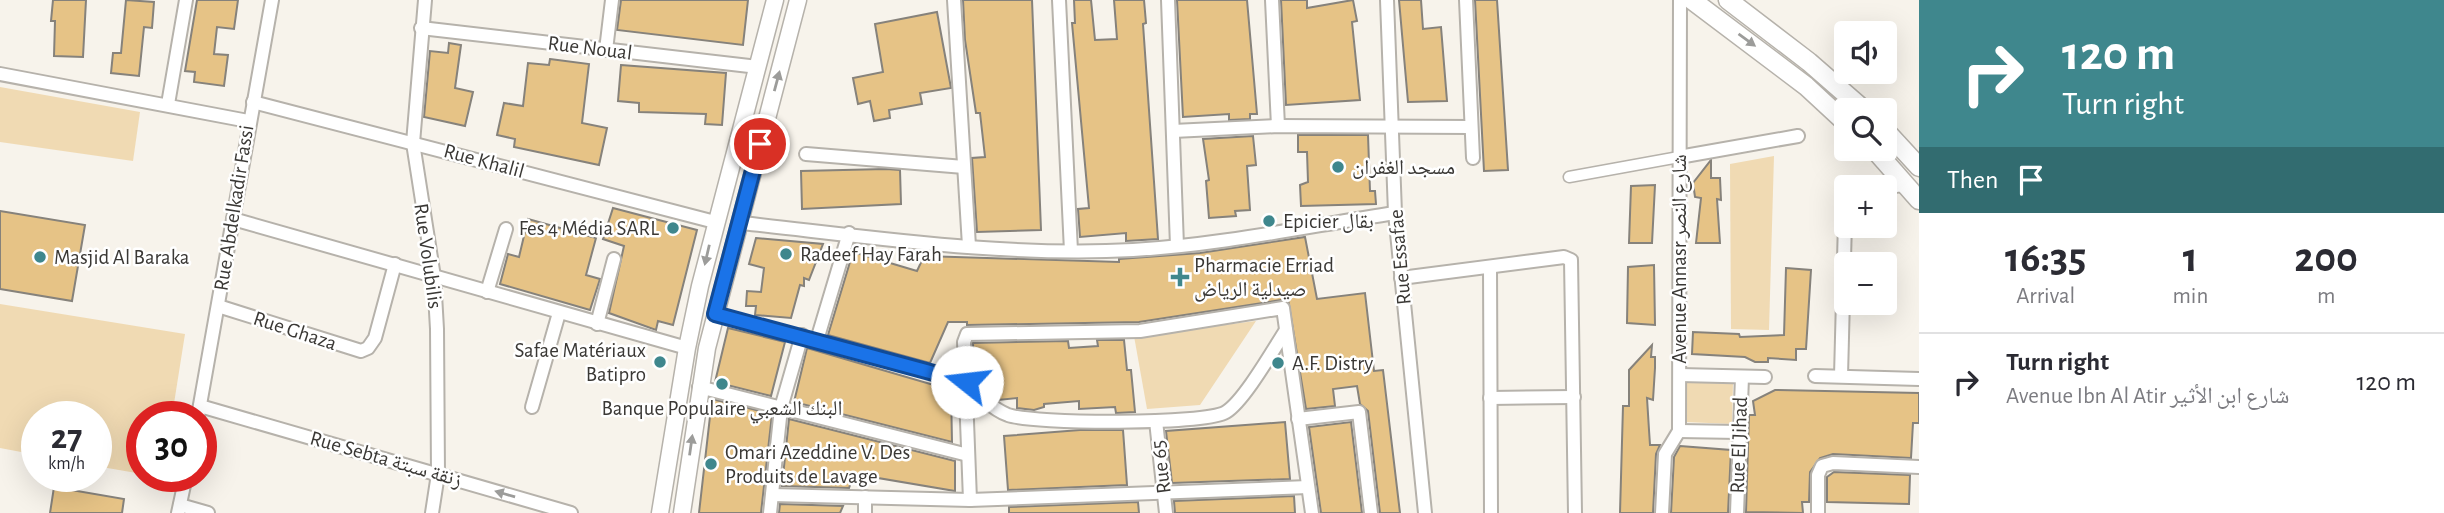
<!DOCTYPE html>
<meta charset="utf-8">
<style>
body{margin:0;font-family:"Alegreya Sans","Noto Naskh Arabic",sans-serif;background:#f2f2f3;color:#2b2b33;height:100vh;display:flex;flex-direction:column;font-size:26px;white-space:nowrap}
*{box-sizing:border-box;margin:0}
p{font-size:23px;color:#7c7c81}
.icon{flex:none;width:38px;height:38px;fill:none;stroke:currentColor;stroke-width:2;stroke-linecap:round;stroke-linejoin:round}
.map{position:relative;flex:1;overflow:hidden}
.drawer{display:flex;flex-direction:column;background:#fff;width:525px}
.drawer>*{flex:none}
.banner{background:#3f878d;color:#fff;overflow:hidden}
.tools{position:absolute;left:1834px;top:21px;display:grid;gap:14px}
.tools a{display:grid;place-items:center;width:63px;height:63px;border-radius:7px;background:#fff;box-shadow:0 7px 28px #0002;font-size:35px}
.speed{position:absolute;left:21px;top:401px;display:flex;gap:14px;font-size:35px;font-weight:700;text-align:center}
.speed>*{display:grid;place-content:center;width:91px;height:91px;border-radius:50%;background:#fff;box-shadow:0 7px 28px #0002;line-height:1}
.speed small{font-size:18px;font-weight:400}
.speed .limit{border:10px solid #d22;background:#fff;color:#111}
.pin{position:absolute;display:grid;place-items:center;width:60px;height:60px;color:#fff;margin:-30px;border:4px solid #fff;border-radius:50%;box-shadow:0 2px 7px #0007}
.me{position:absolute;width:77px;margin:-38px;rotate:286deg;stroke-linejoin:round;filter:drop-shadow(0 0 5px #0008)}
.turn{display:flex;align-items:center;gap:24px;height:147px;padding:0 28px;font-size:32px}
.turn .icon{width:91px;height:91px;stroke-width:2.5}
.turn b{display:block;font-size:49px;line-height:60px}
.then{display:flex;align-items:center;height:66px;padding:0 28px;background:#0003;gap:14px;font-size:26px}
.eta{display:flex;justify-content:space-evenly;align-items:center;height:119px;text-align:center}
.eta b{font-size:42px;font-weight:600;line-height:49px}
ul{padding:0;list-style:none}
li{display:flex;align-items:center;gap:21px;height:98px;padding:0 28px;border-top:2px solid #e1e1e2}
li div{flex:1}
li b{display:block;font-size:26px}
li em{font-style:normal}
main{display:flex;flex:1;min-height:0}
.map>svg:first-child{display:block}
</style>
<main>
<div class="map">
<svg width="1919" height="513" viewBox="0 0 1919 513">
<rect width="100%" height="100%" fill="#f7f3eb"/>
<!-- green -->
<g fill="#f0dab3">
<polygon points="0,87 140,112 133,161 0,142"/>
<polygon points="1774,156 1769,330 1731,329 1730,164"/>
<polygon points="0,304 185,334 172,416 142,416 142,474 96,466 96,416 37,416 37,455 0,448"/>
<polygon points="1256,321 1200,405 1147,409 1134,336"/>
<polygon points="1687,381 1733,382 1732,424 1686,422"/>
</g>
<!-- building -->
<g fill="#e6c386" stroke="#86827b" stroke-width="2">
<polygon points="53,0 86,0 83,57 54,56 55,21 51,21"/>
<polygon points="126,0 154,2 152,28 144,27 139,76 111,73 113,53 121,53"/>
<polygon points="197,0 238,0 234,29 217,27 214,54 228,55 224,86 194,82 195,72 185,71"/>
<polygon points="621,0 748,0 743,45 617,30"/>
<polygon points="963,0 1032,0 1041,230 977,232 972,158 985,157 980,113 976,113 965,40"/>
<polygon points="1074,0 1091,0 1095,40 1117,39 1114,0 1144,0 1146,23 1143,24 1158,239 1126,241 1126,233 1080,237 1078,209 1089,208 1072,23 1075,23"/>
<polygon points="1177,0 1247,0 1257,114 1250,114 1250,119 1229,120 1229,114 1183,117"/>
<polygon points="1281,0 1307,0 1307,8 1353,0 1357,21 1352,22 1360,100 1286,105"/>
<polygon points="1399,0 1421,0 1423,29 1441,27 1447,101 1408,102"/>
<polygon points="1475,0 1497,0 1508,170 1484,171"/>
<polygon points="937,12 951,88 920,93 922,104 889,110 890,118 874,121 870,101 858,104 853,78 883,72 875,24"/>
<polygon points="449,43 461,45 455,88 473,92 465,126 424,117 430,51 448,53"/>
<polygon points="550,59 589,64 582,123 607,128 599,165 514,147 515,139 497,135 504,103 523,106 528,63 549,65"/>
<polygon points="621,65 726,73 722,125 705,124 706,114 639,112 639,103 618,101"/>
<polygon points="1298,135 1368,135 1370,191 1375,191 1376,204 1301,206 1300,185 1308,182 1307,152 1298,152"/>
<polygon points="1253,136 1256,165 1247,166 1250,210 1235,211 1236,216 1209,218 1206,181 1209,180 1203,139"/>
<polygon points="1711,160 1711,178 1720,178 1721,200 1717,199 1720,243 1696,243 1701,198 1695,197 1693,183"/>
<polygon points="886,169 900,170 901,204 802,209 801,171"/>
<polygon points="1655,185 1652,243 1629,243 1631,186"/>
<polygon points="613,208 697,230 673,325 658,321 656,330 609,313 624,246 603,239"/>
<polygon points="0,211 85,225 72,301 0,289"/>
<polygon points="528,219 596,238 586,275 600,279 590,310 500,284 508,254 519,257"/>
<polygon points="1305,237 1317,299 1365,293 1374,371 1383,370 1400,513 1380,513 1368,411 1360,404 1357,386 1333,389 1335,406 1306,409 1288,299 1139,322 967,325 967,322 948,322 930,363 828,335 853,252 917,271 924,256 1119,262 1119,259 1200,253"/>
<polygon points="756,238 823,244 809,280 804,278 804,286 800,285 791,318 755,315 756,306 746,306 747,291 761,292 764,268 749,264"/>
<polygon points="1654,265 1655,325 1627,323 1628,267"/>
<polygon points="1786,268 1811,270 1806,349 1796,349 1796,360 1768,358 1768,362 1755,362 1745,357 1692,354 1693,332 1739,334 1740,337 1784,335"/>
<polygon points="728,328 785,342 771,396 715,382"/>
<polygon points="1097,340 1124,340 1127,370 1131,370 1135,412 1116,413 1115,407 1079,409 1079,401 1044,404 1044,407 1034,410 1017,408 1017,398 998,400 990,393 990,386 980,383 974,377 973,343 1068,341 1069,348 1098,346"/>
<polygon points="1652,345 1651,357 1655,357 1655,368 1653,400 1647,398 1649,430 1650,445 1660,445 1656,454 1653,513 1620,513 1623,406 1629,406 1629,370"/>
<polygon points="807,348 951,390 952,442 794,402"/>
<polygon points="1775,390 1919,393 1919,423 1913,423 1911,458 1833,454 1820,458 1810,472 1809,502 1802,502 1803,513 1746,512 1749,415 1755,415 1753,401"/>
<polygon points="712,399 772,414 761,513 699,513"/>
<polygon points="789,419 955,461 955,491 854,474 849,488 782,486"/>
<polygon points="1285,422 1290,479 1172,483 1166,431"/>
<polygon points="1351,422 1362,513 1321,513 1309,427"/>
<polygon points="1080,430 1123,430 1127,485 1008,490 1004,436"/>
<polygon points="1680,446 1731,450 1728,513 1671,513 1674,457"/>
<polygon points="1834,472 1910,475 1909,504 1827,502 1827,477"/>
<polygon points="54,487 124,499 122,513 50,513"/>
<polygon points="1294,496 1295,513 1175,513 1174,501"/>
<polygon points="1138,502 1139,513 1009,513 1009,507"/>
<polygon points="780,504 843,506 840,513 779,513"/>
</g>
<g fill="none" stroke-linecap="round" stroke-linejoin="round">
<defs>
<polyline id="pedestrian" points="1569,177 1679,157"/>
<g id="minor">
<polyline points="425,0 413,143 434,277 437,329 438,474 432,513"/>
<polyline points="954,0 969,246"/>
<polyline points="1059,0 1071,251"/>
<polyline points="1168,0 1177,246"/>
<polyline points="1272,0 1278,126"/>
<polyline points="1387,0 1395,213 1425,513"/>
<polyline points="1466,0 1473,158"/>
<polyline points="421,28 758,67"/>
<polyline points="606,50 612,0"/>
<polyline points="0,74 248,121"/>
<polyline points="253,102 715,222"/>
<polyline points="168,104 186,0"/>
<polyline points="1173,131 1278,126 1471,127"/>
<polyline points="806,154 964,167"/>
<polyline points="1679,157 1798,136"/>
<polyline points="1885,188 1907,184"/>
<polyline points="233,219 687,348"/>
<path d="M742,223C871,237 1003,257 1133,250C1220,245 1309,226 1395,213"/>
<polyline points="1490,267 1491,513"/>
<polyline points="1401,278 1564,257 1571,260 1575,513"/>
<polyline points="487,292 506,229"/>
<polyline points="218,306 361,351 368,348 375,338 395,264"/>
<path d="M715,314L967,382C979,395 992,409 1008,415C1034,424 1205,425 1226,412C1244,401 1273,350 1286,330"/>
<polyline points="597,324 614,259"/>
<polyline points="817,340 849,233"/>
<polyline points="1680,375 1765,377"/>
<polyline points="1815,376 1919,379"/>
<polyline points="1841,376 1846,183"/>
<polyline points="699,387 968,455"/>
<polyline points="1490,398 1574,397"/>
<polyline points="200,406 571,513"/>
<polyline points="532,407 559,313"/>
<polyline points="198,416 272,0"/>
<polyline points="1298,419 1359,412 1371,513"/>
<polyline points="1156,421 1166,513"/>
<polyline points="1679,431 1739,432"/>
<polyline points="772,495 970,500 1308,487"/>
<polyline points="865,497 865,513"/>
<polyline points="970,500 964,342 967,334 1140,331 1283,308 1312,513"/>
<polyline points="180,505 208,513"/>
<polyline points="178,513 186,476"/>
<polyline points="770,513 781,408 802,335"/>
<polyline points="1662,513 1665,454 1679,431 1680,0"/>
<polyline points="1737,513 1742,377"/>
<polyline points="1818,513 1818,475 1822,466 1833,463 1919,467"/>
</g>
<g id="tertiary">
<polyline points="660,513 687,348 700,286 775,0"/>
<polyline points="682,513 707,348 798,0"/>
</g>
<g id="secondary">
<polyline points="1692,0 1806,86 1846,123"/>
<polyline points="1728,0 1809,62 1864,110"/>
<polyline points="1885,130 1919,167"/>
<polyline points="1874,149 1919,200"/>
</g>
</defs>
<!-- pedestrian casing -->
<use href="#pedestrian" stroke="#b6b2ab" stroke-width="13"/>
<!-- minor casing -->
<use href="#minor" stroke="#b6b2ab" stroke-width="16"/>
<!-- tertiary casing -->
<use href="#tertiary" stroke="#b6b2ab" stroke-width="19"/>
<!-- secondary casing -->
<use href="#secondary" stroke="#b6b2ab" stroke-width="21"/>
<!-- pedestrian -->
<use href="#pedestrian" stroke="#fff" stroke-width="10"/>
<!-- minor -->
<use href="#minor" stroke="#fff" stroke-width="12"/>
<!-- tertiary -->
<use href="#tertiary" stroke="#fff" stroke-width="16"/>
<!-- secondary -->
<use href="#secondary" stroke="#fff" stroke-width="18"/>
</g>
<!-- one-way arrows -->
<defs><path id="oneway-solid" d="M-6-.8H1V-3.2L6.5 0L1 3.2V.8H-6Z" transform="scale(1.75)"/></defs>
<g fill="#9c9c9a">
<use href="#oneway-solid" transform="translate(1747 40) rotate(36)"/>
<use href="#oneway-solid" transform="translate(777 81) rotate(-75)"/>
<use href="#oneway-solid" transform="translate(707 255) rotate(103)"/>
<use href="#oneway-solid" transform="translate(691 445) rotate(-82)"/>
<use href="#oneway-solid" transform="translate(505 494) rotate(-164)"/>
</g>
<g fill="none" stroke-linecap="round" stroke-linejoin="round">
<defs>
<polyline id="route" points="760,144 715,314 967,382"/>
</defs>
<!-- route casing -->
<use href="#route" stroke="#114b97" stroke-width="18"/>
<!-- route -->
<use href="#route" stroke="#1a73e8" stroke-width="12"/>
</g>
<!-- markers -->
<g fill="#3f878d" stroke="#fff" stroke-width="2.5">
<circle cx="1338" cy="167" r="7"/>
<circle cx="1269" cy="221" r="7"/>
<circle cx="673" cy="228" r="7"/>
<circle cx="786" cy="254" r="7"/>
<circle cx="40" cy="257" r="7"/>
<path d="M1176.5 266.5h7v7h7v7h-7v7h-7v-7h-7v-7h7z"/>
<circle cx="660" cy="362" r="7"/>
<circle cx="1278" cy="363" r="7"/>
<circle cx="722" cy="384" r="7"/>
<circle cx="711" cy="464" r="7"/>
</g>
<g text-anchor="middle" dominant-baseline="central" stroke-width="5" stroke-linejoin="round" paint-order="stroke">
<!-- street labels -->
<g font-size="21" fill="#3a3835" stroke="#fff">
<text transform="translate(590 48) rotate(7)">Rue Noual</text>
<text transform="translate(484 161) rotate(15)">Rue Khalil</text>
<text transform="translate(234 208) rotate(-81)">Rue Abdelkadir Fassi</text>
<text transform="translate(428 256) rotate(82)">Rue Volubilis</text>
<text transform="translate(1400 257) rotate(-95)">Rue Essafae</text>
<text transform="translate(1679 259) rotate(-90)">Avenue Annasr شارع النصر</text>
<text transform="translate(295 331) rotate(18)">Rue Ghaza</text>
<text transform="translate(1739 445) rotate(-88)">Rue El Jihad</text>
<text transform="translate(386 459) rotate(16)">Rue Sebta زنقة سبتة</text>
<text transform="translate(1161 467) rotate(-97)">Rue 65</text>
</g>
<!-- poi labels -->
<g font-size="21" fill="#3a3835" stroke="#fff" text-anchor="start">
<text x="1352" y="167">مسجد الغفران</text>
<text x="1283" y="221">Epicier بقال</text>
<text x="659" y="228" text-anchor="end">Fes 4 Média SARL</text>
<text x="800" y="254">Radeef Hay Farah</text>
<text x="54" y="257">Masjid Al Baraka</text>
<text x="1194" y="265">Pharmacie Erriad<tspan x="1194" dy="24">صيدلية الرياض</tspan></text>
<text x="646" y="350" text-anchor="end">Safae Matériaux<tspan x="646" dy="24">Batipro</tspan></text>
<text x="1292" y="363">A.F. Distry</text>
<text x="722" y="408" text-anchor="middle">Banque Populaire البنك الشعبي</text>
<text x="725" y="452">Omari Azeddine V. Des<tspan x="725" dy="24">Produits de Lavage</tspan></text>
</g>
</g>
</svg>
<div class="tools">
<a><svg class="icon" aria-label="sound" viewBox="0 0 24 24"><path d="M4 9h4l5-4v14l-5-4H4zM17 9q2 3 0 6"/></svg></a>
<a><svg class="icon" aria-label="search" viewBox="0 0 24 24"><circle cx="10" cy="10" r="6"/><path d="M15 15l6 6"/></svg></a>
<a>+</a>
<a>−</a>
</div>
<div class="speed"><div>27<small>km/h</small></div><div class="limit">30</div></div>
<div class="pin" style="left:760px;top:144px;background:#d93025"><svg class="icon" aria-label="arrive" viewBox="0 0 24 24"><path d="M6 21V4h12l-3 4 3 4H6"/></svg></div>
<svg class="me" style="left:967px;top:382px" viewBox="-20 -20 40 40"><circle r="19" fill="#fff"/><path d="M0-13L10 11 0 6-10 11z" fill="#1a73e8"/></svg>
</div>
<section class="drawer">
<div class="banner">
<div class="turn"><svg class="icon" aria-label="right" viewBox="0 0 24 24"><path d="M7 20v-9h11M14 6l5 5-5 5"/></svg><div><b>120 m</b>Turn right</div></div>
<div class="then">Then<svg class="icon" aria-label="arrive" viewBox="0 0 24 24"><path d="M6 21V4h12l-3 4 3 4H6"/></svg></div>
</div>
<div class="eta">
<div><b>16:35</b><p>Arrival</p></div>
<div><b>1</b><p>min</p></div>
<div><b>200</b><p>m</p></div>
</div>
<ul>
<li><svg class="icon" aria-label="right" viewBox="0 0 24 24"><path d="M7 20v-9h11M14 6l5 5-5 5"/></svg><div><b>Turn right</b><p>Avenue Ibn Al Atir شارع ابن الأثير</p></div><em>120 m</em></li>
</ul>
</section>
</main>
